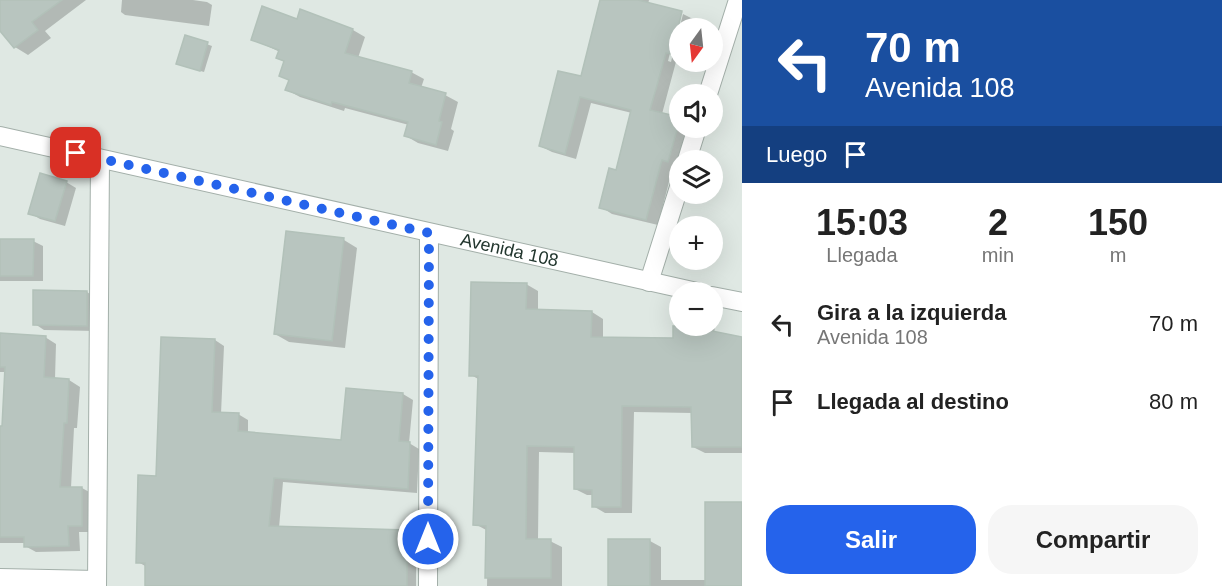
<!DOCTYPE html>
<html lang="es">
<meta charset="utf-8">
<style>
body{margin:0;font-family:Arial,sans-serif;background:#f6f6f6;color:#222;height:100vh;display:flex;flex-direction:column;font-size:22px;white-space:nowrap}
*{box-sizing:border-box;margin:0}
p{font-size:20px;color:#767676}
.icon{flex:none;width:33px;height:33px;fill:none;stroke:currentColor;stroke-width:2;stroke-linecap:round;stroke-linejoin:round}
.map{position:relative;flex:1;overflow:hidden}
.sheet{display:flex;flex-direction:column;background:#fff;width:480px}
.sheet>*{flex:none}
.guide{background:#1a4fa0;color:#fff;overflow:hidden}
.needle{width:39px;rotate:195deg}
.buttons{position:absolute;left:669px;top:18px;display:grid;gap:12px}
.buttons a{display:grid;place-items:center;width:54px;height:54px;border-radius:50%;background:#fff;box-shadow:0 6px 24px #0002;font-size:30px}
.pin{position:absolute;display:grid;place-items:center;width:51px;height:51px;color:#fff;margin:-26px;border-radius:12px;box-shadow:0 3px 9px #0006}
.me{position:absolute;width:66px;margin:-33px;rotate:0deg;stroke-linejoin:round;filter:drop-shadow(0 0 4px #0008)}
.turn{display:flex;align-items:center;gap:21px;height:126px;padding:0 24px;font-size:27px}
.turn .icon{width:78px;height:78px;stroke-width:2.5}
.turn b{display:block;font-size:42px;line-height:51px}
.then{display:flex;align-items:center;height:57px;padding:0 24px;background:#0003;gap:12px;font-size:22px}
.eta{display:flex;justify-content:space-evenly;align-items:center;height:102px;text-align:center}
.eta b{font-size:36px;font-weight:700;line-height:42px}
.button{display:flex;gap:12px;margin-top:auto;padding:12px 24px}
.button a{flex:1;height:69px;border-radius:24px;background:#2563eb;color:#fff;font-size:24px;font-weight:700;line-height:69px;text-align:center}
.button a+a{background:#f6f6f6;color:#222}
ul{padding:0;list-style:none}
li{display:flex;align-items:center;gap:18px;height:78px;padding:0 24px}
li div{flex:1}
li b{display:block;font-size:22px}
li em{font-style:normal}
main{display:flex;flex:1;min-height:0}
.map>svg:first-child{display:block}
</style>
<main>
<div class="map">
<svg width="742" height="586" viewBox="0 0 742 586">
<rect width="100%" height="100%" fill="#dfe8e3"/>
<!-- shadow -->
<g fill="#0003">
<polygon points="0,0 86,0 45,31 51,38 28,55 15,47 0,28"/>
<polygon points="122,0 193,0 207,2 212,5 209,26 125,15 121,12"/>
<polygon points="602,0 649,0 648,4 683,13 680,13 668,61 671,62 683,14 693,19 690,28 680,28 680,59 677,58 662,114 680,119 680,128 690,128 680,160 680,167 673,166 658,225 612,214 601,207 617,172 632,113 591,103 576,159 552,152 540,146 582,78"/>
<polygon points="322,19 353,30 365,37 358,58 411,72 424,79 421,88 445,95 458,102 451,129 454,131 448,151 418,143 406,136 409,125 345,108 344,111 300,97 287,90 290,80 285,62 278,58 280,52 252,39 298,21"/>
<polygon points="186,37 212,46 204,72 183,66"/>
<polygon points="66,182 76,188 65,226 40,219 30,213"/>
<polygon points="0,240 33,241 43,246 43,281 0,281"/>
<polygon points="344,240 357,248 345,348 289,342 275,334"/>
<polygon points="526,284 538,291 538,311 592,312 603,319 603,339 674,340 674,329 682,326 712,326 712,319 716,321 714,333 742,338 742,453 705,453 693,447 692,413 634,412 632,513 605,513 593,506 593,495 587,495 575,489 576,453 539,452 538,540 550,541 562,547 562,586 487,586 488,531 475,524 480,380 471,375"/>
<polygon points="87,292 96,298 96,331 44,330 35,324"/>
<polygon points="0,335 45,337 56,344 55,379 69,380 80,387 77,428 74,428 71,488 82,488 93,494 93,532 79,532 80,551 36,552 25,546 25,543 0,543 0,427 4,427 6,372 0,372"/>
<polygon points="215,340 224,346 221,414 238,414 248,420 248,433 343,441 347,389 403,394 413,400 409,443 419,449 417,493 283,482 279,528 407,531 416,537 416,586 146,586 147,567 138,562 157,478"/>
<polygon points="609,541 650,541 661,547 661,580 706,580 742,586 609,586"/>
</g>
<!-- building -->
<g fill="#b8c5bf" stroke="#b2c1b9" stroke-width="1.5">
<polygon points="0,0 62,0 32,22 38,30 14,48 0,31"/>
<polygon points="600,0 638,0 682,11 672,54 666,53 650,110 680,117 680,119 668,162 662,160 646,220 599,208 609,168 616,170 631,110 580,97 565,154 539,146 558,71 581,76"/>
<polygon points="262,6 297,19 300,9 353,29 345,53 412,71 409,83 446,93 439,121 442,122 436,145 404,136 408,122 332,102 331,105 285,90 289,80 279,76 284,61 276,58 279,50 251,40"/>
<polygon points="185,35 208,42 200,71 176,64"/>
<polygon points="40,173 67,181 55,221 28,214"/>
<polygon points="286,231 344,238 332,341 274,334"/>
<polygon points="0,239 34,239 33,276 0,276"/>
<polygon points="471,282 527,283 526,309 592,311 591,337 673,338 673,326 703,326 702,329 742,337 742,447 692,447 691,407 622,406 621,507 592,507 592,490 574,489 574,447 527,446 526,539 551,539 551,578 485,578 486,526 473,525 478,376 469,376"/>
<polygon points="33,290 87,291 87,326 33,325"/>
<polygon points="0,333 46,336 44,377 69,379 67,423 64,423 60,487 82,487 82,526 68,526 69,546 24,547 24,537 0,537 0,426 2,426 5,367 0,367"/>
<polygon points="161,337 215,339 212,412 239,413 238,431 341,440 346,388 403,393 399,441 410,442 408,489 274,478 269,526 407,530 407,586 145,586 145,563 136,563 138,475 156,476"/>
<rect x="705" y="502" width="37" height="84"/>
<rect x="608" y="539" width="42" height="47"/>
</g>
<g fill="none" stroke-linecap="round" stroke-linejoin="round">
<defs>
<g id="minor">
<polyline points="708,94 738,0"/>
<path id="s1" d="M0,136L697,292"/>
<polyline points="687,160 697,128"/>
<polyline points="649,282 680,184"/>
<polyline points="712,296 742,302"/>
<polyline points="0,578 97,580"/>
<polyline points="97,586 100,159"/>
<polyline points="428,586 429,233"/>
</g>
</defs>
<!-- minor casing -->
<use href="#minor" stroke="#a3afa9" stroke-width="20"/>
<!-- minor -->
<use href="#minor" stroke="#fff" stroke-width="18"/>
</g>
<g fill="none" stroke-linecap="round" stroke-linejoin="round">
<!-- route -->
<polyline stroke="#2563eb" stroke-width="10" stroke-dasharray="0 18" points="76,153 429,233 428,539"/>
</g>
<g text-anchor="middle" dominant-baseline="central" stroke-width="5" stroke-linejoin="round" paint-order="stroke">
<!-- street labels -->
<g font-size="18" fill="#22362e" stroke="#eff5f1">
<text stroke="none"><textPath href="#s1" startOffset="522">Avenida 108</textPath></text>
</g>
</g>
</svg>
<div class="buttons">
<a><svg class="needle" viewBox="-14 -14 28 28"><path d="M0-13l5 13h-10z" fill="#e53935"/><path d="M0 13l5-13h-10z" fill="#767676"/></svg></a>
<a><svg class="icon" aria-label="sound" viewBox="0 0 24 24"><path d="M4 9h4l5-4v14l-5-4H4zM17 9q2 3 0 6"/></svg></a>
<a><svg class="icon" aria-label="layers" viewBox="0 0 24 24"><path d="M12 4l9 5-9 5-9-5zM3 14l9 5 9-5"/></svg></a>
<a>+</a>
<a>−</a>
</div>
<div class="pin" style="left:76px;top:153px;background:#d93025"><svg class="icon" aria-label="arrive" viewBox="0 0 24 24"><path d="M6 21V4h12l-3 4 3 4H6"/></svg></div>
<svg class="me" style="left:428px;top:539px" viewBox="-20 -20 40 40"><circle r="17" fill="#2563eb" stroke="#fff" stroke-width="3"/><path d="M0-11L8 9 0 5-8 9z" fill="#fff"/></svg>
</div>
<section class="sheet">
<div class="guide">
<div class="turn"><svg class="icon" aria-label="left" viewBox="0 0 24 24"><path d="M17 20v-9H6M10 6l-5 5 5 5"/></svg><div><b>70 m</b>Avenida 108</div></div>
<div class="then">Luego<svg class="icon" aria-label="arrive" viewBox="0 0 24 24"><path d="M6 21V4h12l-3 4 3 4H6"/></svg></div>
</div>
<div class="eta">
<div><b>15:03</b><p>Llegada</p></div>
<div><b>2</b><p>min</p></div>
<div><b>150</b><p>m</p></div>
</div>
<ul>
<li><svg class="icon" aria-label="left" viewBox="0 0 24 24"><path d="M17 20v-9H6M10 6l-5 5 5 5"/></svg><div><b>Gira a la izquierda</b><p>Avenida 108</p></div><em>70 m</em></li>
<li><svg class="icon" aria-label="arrive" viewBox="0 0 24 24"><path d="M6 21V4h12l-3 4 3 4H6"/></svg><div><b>Llegada al destino</b></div><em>80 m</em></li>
</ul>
<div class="button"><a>Salir</a><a>Compartir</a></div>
</section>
</main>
